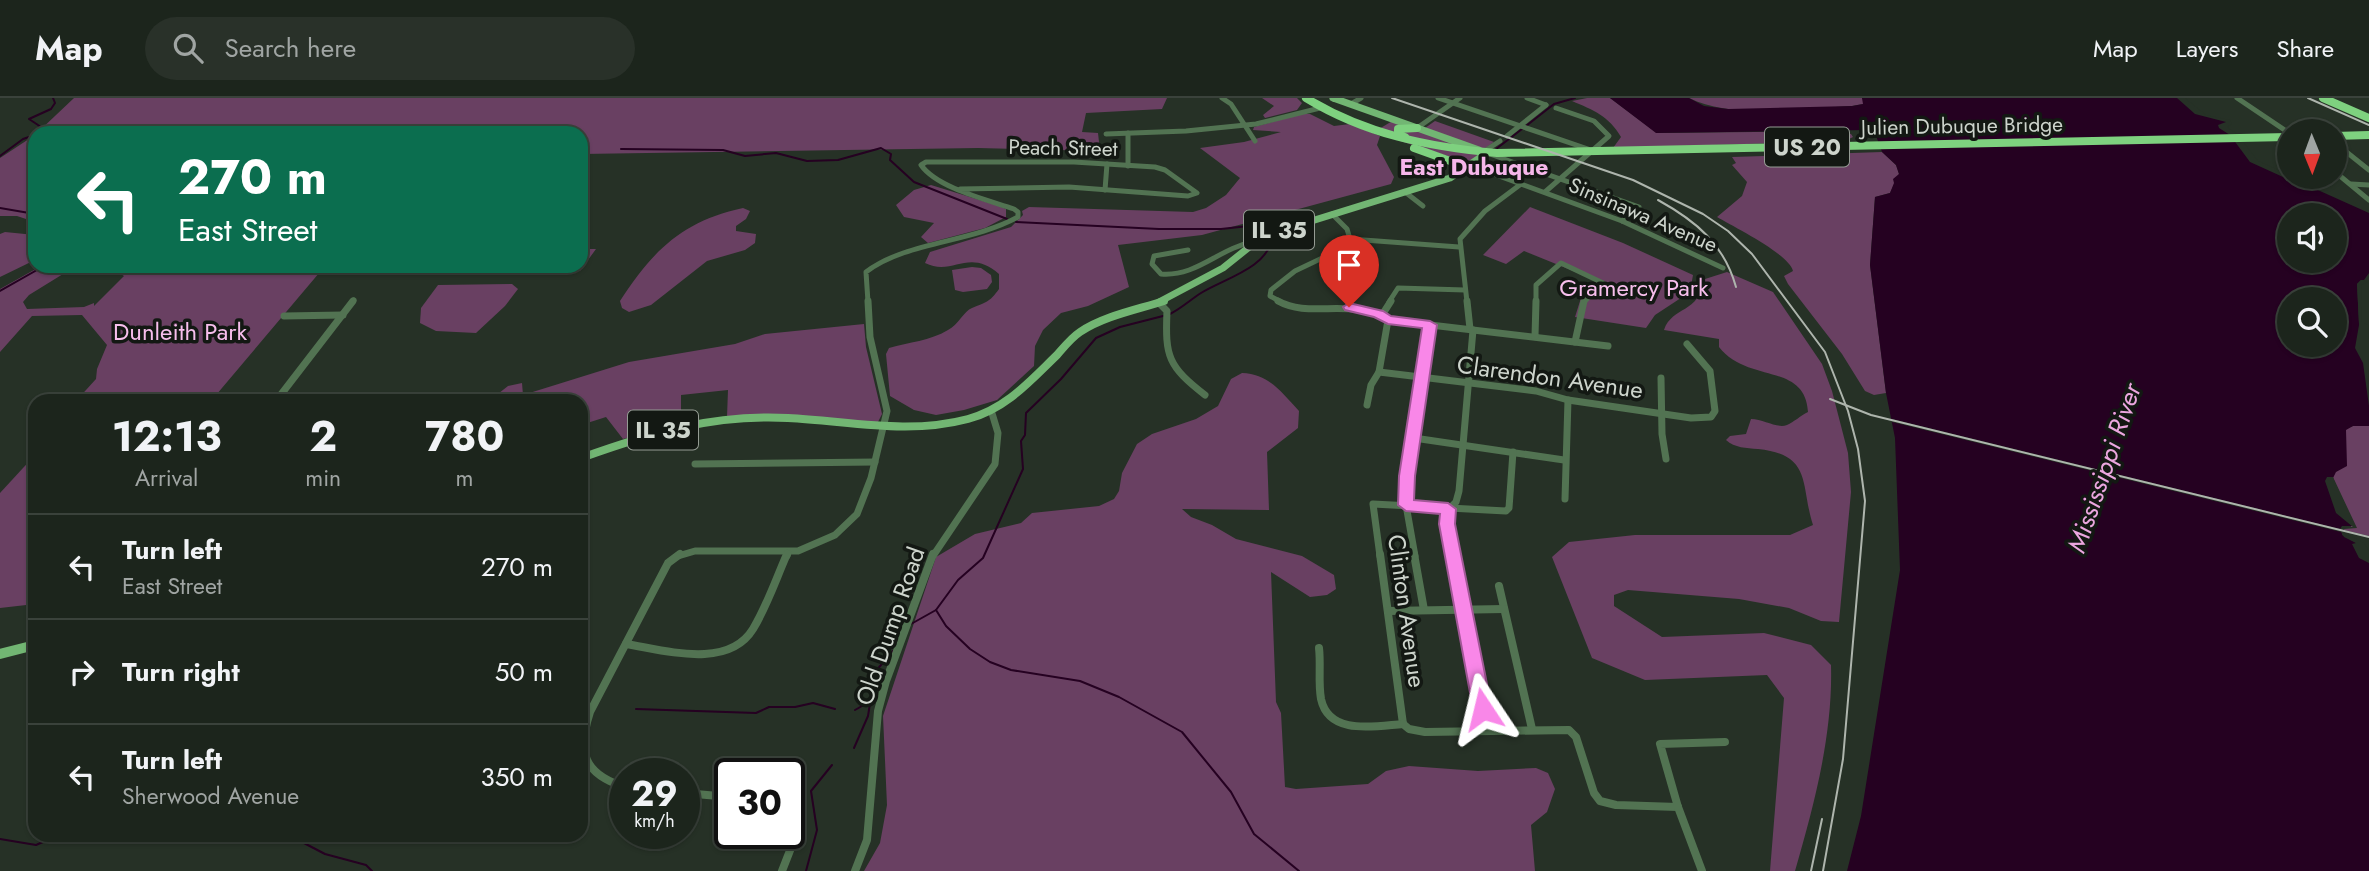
<!DOCTYPE html>
<style>
body{margin:0;font-family:Jost,sans-serif;background:#293129;color:#f1f3f6;height:100vh;display:flex;flex-direction:column;font-size:26px;white-space:nowrap}
*{box-sizing:border-box;margin:0}
p{font-size:23px;color:#a0a5a3}
.icon{flex:none;width:38px;height:38px;fill:none;stroke:currentColor;stroke-width:2;stroke-linecap:round;stroke-linejoin:round}
.map{position:relative;flex:1;overflow:hidden}
.drawer{position:absolute;left:28px;top:296px;width:560px;height:448px;display:flex;flex-direction:column;background:#1c251c;border-radius:21px;box-shadow:0 2px 5px #0004,0 0 0 2px #3a423b}
.drawer>*{flex:none}
.hud{position:absolute;left:28px;top:28px;width:560px;height:147px;border-radius:21px;box-shadow:0 2px 5px #0004,0 0 0 2px #3a423b;background:#0b6e4f;color:#fff;overflow:hidden}
.needle{width:46px;rotate:179deg}
.controls{position:absolute;left:2277px;top:21px;display:grid;gap:14px}
.controls a{display:grid;place-items:center;width:70px;height:70px;border-radius:50%;background:#1c251c;box-shadow:0 2px 5px #0004,0 0 0 2px #3a423b;font-size:35px}
.speed{position:absolute;left:609px;top:660px;display:flex;gap:14px;font-size:35px;font-weight:700;text-align:center}
.speed>*{display:grid;place-content:center;width:91px;height:91px;border-radius:50%;background:#1c251c;box-shadow:0 2px 5px #0004,0 0 0 2px #3a423b;line-height:1}
.speed small{font-size:18px;font-weight:400}
.speed .limit{border:4px solid #111;border-radius:10px;background:#fff;color:#111}
.pin{position:absolute;display:grid;place-items:center;width:60px;height:60px;color:#fff;margin:-72px -30px;border-radius:50% 50% 50% 0;rotate:-45deg;box-shadow:0 0 7px #0007}
.pin .icon{rotate:45deg}
.me{position:absolute;width:77px;margin:-38px;rotate:350deg;stroke-linejoin:round;filter:drop-shadow(0 0 5px #0008)}
.turn{display:flex;align-items:center;gap:24px;height:147px;padding:0 35px;font-size:32px}
.turn .icon{width:91px;height:91px;stroke-width:2.5}
.turn b{display:block;font-size:49px;line-height:60px}
.eta{display:flex;justify-content:space-evenly;align-items:center;height:119px;text-align:center}
.eta b{font-size:42px;font-weight:700;line-height:49px}
ul{padding:0;list-style:none}
li{display:flex;align-items:center;gap:21px;height:105px;padding:0 35px;border-top:2px solid #3a423b}
li div{flex:1}
li b{display:block;font-size:26px}
li em{font-style:normal}
header{display:flex;align-items:center;gap:42px;box-sizing:border-box;height:98px;padding:0 35px;background:#1c251c;border-bottom:2px solid #3a423b}
header strong{font-size:33px}
nav{display:flex;gap:38px;margin-inline-start:auto;font-size:24px}
.search{width:490px;height:63px;background:#293129;display:flex;align-items:center;gap:18px;box-sizing:border-box;padding:0 24px;border-radius:38px;color:#a0a5a3;font-size:26px}
.map>svg:first-child{display:block}
</style>
<header>
<strong>Map</strong>
<div class="search"><svg class="icon" aria-label="search" viewBox="0 0 24 24"><circle cx="10" cy="10" r="6"/><path d="M15 15l6 6"/></svg>Search here</div>
<nav><a>Map</a><a>Layers</a><a>Share</a></nav>
</header>
<div class="map">
<svg width="2369" height="773" viewBox="0 0 2369 773">
<rect width="100%" height="100%" fill="#263126"/>
<!-- green -->
<g fill="#694062">
<polygon points="74,0 1167,0 1162,11 1086,15 1082,34 1098,35 1100,53 978,50 581,56 581,35 37,35"/>
<polygon points="1262,0 1297,0 1302,5 1297,12 1265,20 1263,17 1274,8"/>
<path d="M1587,0H1610L1657,35L1839,33L1851,36L1853,39L1845,43L1613,50L1621,39C1609,18 1593,12 1572,3Z"/>
<path d="M1689,0H1862L1864,3L1863,6L1852,8C1804,10 1733,22 1689,0Z"/>
<path d="M1301,16H1310L1334,28L1350,26L1380,38L1377,47L1394,79L1391,86L1202,137L1118,147L1129,189L1088,208L1061,215L1043,232L1035,248L1034,268L997,302L964,312L936,317L914,312L890,298L886,256L889,250C909,244 930,243 948,232C958,227 964,213 972,210C986,204 989,205 999,191V176C968,149 953,179 925,165L930,154L1011,129L1023,117L1022,113L1029,109L1193,114L1206,110L1226,97L1240,80L1200,50L1244,44L1281,34L1253,32L1254,29Z"/>
<polygon points="1394,22 1486,55 1470,65 1400,43 1379,31"/>
<polygon points="1435,23 1494,44 1484,51 1425,30"/>
<polygon points="35,37 35,124 17,118 0,118 0,60"/>
<path d="M1882,54L1896,67L1899,76L1890,95L1875,99L1870,167L1886,295L1874,297L1865,293L1842,256L1788,186L1784,178L1793,173C1789,156 1734,129 1717,119L1742,98L1747,84L1732,67L1736,65L1732,59Z"/>
<polygon points="931,87 999,108 1006,111 1006,119 985,130 928,145 921,139 934,125 904,119 896,107 914,92"/>
<polygon points="1530,109 1623,145 1693,177 1690,194 1655,217 1646,230 1575,219 1581,200 1598,183 1524,153 1506,166 1483,157"/>
<path d="M743,110L750,113L746,121L736,128V133L756,136L755,145L745,152L707,163L651,207L629,214L622,210L620,203C653,152 683,123 743,110Z"/>
<polygon points="5,134 35,137 35,162 0,179 0,136"/>
<polygon points="581,151 596,151 580,173 532,175 535,168 581,168"/>
<polygon points="41,168 76,168 29,197 23,204 27,211 84,209 94,205 94,208 124,178 108,168 325,168 211,303 76,303 96,281 97,271 107,247 82,217 32,218 0,254 0,191"/>
<polygon points="972,169 981,170 991,177 992,184 987,191 963,194 955,192 952,172"/>
<path d="M1727,174L1773,194L1822,266L1832,293L1848,355L1851,394L1839,524L1821,523L1789,510L1739,501L1628,492L1614,497V508L1662,539L1764,535L1811,547L1831,567C1833,637 1814,707 1795,773H1770L1784,600L1767,577L1645,582L1592,560L1552,459L1569,444L1635,437H1790L1813,427C1800,387 1813,357 1758,351C1746,350 1735,350 1726,342L1730,338L1746,336L1751,321C1764,321 1777,331 1787,327C1794,324 1800,318 1808,314C1805,264 1748,286 1719,249V241L1664,232C1672,208 1699,216 1705,181Z"/>
<polygon points="512,186 518,191 505,208 476,235 436,233 420,225 421,210 438,187"/>
<polygon points="864,226 866,249 882,316 878,324 727,319 728,292 681,297 681,325 623,341 606,319 581,327 581,303 489,303 508,288 522,285 523,297 629,264 735,246 765,236"/>
<path d="M1242,275C1269,276 1281,294 1299,313L1298,330L1267,354L1269,412L1182,411L1191,419L1212,427L1236,441L1302,458L1334,477L1336,491L1327,497L1310,499L1271,474L1276,604L1281,615L1285,689L1296,691L1368,686L1386,673L1409,668L1478,673L1536,670L1548,675L1555,691L1547,714L1531,727L1535,773H864L880,745L887,707L883,618L936,459L975,436L1021,425L1032,415L1099,408L1114,401L1119,393L1122,375L1137,346L1152,336L1196,321L1218,308L1231,281Z"/>
<path d="M2369,300V438L2340,431L2351,429C2344,403 2318,365 2337,341C2342,335 2345,330 2353,328Z"/>
<polygon points="35,357 35,506 0,510 0,395"/>
</g>
<!-- water -->
<path fill="#250121" fill-rule="evenodd" d="M1610,0H1689L1704,8L1728,11L1852,8L1863,6L1862,0H2182L2202,17L2227,23L2229,25L2221,27L2253,63L2369,115V175L2364,182H2361L2357,186L2359,226L2369,280V328H2353L2346,332L2347,368L2336,374L2333,380L2354,428H2342V437L2358,446L2369,465V773H1847L1861,718L1900,472L1895,340L1886,295L1870,167L1875,99L1890,95L1894,85L1893,81L1899,76L1896,67L1882,54L1875,35L1869,32L1656,35ZM2289,117H2334V163H2289ZM2289,201H2334V247H2289Z"/>
<!-- pier -->
<g fill="#263126">
<polygon points="2177,0 2185,0 2206,17 2230,22 2232,26 2227,29 2237,36 2258,63 2311,86 2305,89 2250,64 2230,37 2219,30 2218,27 2226,24 2195,16"/>
<polygon points="2361,182 2368,184 2361,187 2362,224 2368,227 2369,241 2369,308 2363,265 2355,250 2359,227 2357,186"/>
<polygon points="1888,320 2340,431 2342,428 2353,429 2336,415 2325,383 2327,379 2333,379 2357,430 2344,431 2345,435 2364,445 2369,453 2369,465 2359,460 2352,446 2356,445 2344,439 2341,434 1888,323"/>
</g>
<g fill="none" stroke-linecap="round" stroke-linejoin="round">
<!-- stream -->
<g stroke="#250121" stroke-width="2">
<polyline points="1526,28 1554,6 1575,0"/>
<polyline points="38,35 44,31 29,21 51,11 55,5 53,0"/>
<polyline points="621,51 723,52 745,58 776,55 807,63 838,62 881,50 891,56 890,62 914,84 1007,121"/>
<polyline points="1496,51 1522,31"/>
<polyline points="0,58 23,41 35,37"/>
<polyline points="0,110 35,116"/>
<polyline points="1016,124 1159,131 1221,131 1258,127 1272,129"/>
<polyline points="0,193 44,168"/>
<path d="M1170,216C1182,210 1190,202 1201,195C1223,181 1268,170 1272,140"/>
<polyline points="936,512 946,528 970,551 990,564 1011,572 1080,583 1119,599 1182,634 1231,694 1254,736 1299,773"/>
<polyline points="911,526 936,512 958,482 983,460 1023,371 1021,343 1025,337 1026,315 1061,281 1096,240 1120,229 1163,218"/>
<polyline points="636,611 756,615 769,609 795,609 813,605 835,611"/>
<polyline points="855,612 869,604"/>
<polyline points="854,650 868,618 875,574 893,553"/>
<polyline points="300,737 302,744 325,756 366,767 372,773"/>
<polyline points="0,741 36,747 59,737"/>
<polyline points="806,773 817,732 811,693 832,667"/>
</g>
<!-- minor-far2 -->
<g stroke="#527352" stroke-width="5">
<polyline points="1222,0 1231,6 1255,43"/>
<polyline points="1438,0 1588,51"/>
<polyline points="1527,0 1546,7"/>
<polyline points="2237,0 2289,35"/>
<polyline points="1351,6 1361,0"/>
<polyline points="1417,30 1460,0"/>
<polyline points="1128,35 1128,68"/>
<polyline points="1106,36 1186,33 1256,26 1324,9"/>
<polyline points="1507,38 1546,7"/>
<polyline points="1500,43 1486,52 1487,55 1639,109 1622,123"/>
<polyline points="2334,44 2369,72"/>
<polyline points="1469,67 1622,123 1723,170"/>
<polyline points="2334,73 2369,102"/>
<polyline points="2351,86 2369,87"/>
<polyline points="1105,92 1107,66"/>
<polyline points="1405,94 1423,108"/>
<polyline points="1545,94 1609,38 1594,23 1556,10"/>
<polyline points="1332,116 1347,131 1350,141"/>
<polyline points="1350,141 1459,149"/>
<path d="M1188,152L1154,158L1152,166L1161,176C1197,179 1219,150 1253,144"/>
<polyline points="352,204 354,202"/>
<path d="M868,204L866,174C907,143 971,145 1018,119V114L1014,111C988,102 937,90 921,67L926,64H1074L1155,69L1165,72L1197,95L1188,98L1069,89L960,91"/>
<polyline points="1281,204 1270,198 1271,192 1295,173 1337,153 1350,141"/>
<polyline points="1389,204 1398,190 1465,192"/>
<polyline points="1467,204 1460,141 1485,113 1521,86"/>
<polyline points="1536,204 1536,187 1561,165 1603,185 1584,204"/>
</g>
<!-- minor-far1 -->
<g stroke="#527352" stroke-width="7">
<path d="M1278,203C1310,221 1350,199 1388,222L1608,248"/>
<polyline points="1467,203 1470,231"/>
<path d="M1159,205L1167,213C1165,259 1168,268 1205,297"/>
<polyline points="1382,217 1391,203"/>
<polyline points="284,218 343,217"/>
<polyline points="1535,238 1536,203"/>
<polyline points="1575,244 1584,203"/>
<polyline points="1379,274 1536,293 1568,302 1691,320 1711,319 1715,313 1710,273 1687,246"/>
<polyline points="1661,280 1662,336 1666,361"/>
<polyline points="276,303 353,203"/>
<polyline points="1367,307 1371,287 1379,274 1388,222"/>
<polyline points="1414,340 1564,362"/>
<polyline points="695,366 875,364"/>
<polyline points="1565,401 1568,302"/>
<polyline points="1451,409 1456,404 1459,393 1473,232"/>
<polyline points="1448,411 1447,426 1453,458"/>
<polyline points="678,458 695,453 798,453 835,437 857,416 871,380 887,313 870,239 868,203"/>
<polyline points="787,458 788,455"/>
<polyline points="933,458 995,366 998,335 991,312"/>
<polyline points="1380,458 1373,406 1506,413 1509,410 1513,354"/>
<polyline points="1415,458 1406,407 1407,378 1430,227"/>
</g>
<!-- minor -->
<g stroke="#527352" stroke-width="8">
<polyline points="1380,456 1403,626"/>
<polyline points="1414,456 1424,512"/>
<polyline points="1453,456 1487,633"/>
<polyline points="1499,488 1532,631"/>
<polyline points="1388,513 1504,511"/>
<path d="M626,546C664,552 728,572 753,531C767,508 776,481 787,456"/>
<path d="M1319,550C1321,567 1318,584 1321,601C1329,638 1375,628 1403,626"/>
<polyline points="1403,626 1409,631 1425,634 1569,632 1576,639 1594,695 1600,703 1616,707 1678,709"/>
<path d="M625,689C583,676 577,654 590,614L668,465L680,456"/>
<polyline points="684,695 730,699"/>
<polyline points="782,773 798,732 798,712 789,705"/>
<polyline points="855,773 867,742 878,613 886,583 933,456"/>
<polyline points="1702,773 1678,709 1660,646 1725,644"/>
</g>
<!-- major-far2 -->
<g stroke="#72b673" stroke-width="7">
<polyline points="1333,0 1479,52"/>
<polyline points="1159,204 1223,170 1263,138 1450,80 1487,55"/>
</g>
<!-- major-far1 -->
<path stroke="#72b673" stroke-width="8" d="M581,360C651,335 712,316 788,320C849,323 908,337 968,321C1006,311 1030,283 1057,257C1064,249 1071,240 1080,234C1104,218 1136,212 1164,203"/>
<!-- major -->
<polyline stroke="#72b673" stroke-width="10" points="0,556 35,547"/>
<!-- highway -->
<g stroke="#7ed17f" stroke-width="8">
<path d="M1306,0C1365,36 1428,49 1497,55L2289,39"/>
<polyline points="2323,0 2369,20"/>
<polyline points="2334,38 2369,37"/>
<polyline points="1405,39 1398,37 1398,31 1417,30"/>
<polyline points="1414,50 1467,69"/>
</g>
<!-- rail -->
<g stroke="#aeb5ad" stroke-width="2">
<polyline points="1392,0 1633,82 1703,116 1728,133 1752,156 1825,254 1848,313 1858,351 1865,403 1843,661 1823,773"/>
<polyline points="2308,0 2369,27"/>
<path d="M1658,102C1696,123 1724,146 1736,189"/>
<polyline points="1830,301 1871,317 2369,439"/>
<polyline points="1811,773 1822,721"/>
</g>
</g>
<!-- route -->
<polygon fill="#f987e8" stroke="#a25897" stroke-width="2" points="1349,205 1383,213 1391,218 1430,223 1437,227 1415,378 1414,402 1448,405 1456,411 1455,426 1492,611 1489,616 1483,618 1476,616 1473,611 1439,426 1440,416 1406,413 1398,407 1399,378 1422,230 1388,226 1374,219 1345,212 1343,209"/>
<g text-anchor="middle" dominant-baseline="central" stroke-width="7" stroke-linejoin="round" paint-order="stroke">
<!-- far-street labels -->
<g font-size="21" fill="#cdd4cc" stroke="#131813">
<text transform="translate(1962 28) rotate(-1)">Julien Dubuque Bridge</text>
<text transform="translate(1063 50) rotate(1)">Peach Street</text>
<text transform="translate(1643 117) rotate(23)">Sinsinawa Avenue</text>
</g>
<!-- shield labels -->
<g fill="#131813" stroke="#959c94" stroke-width="2">
<rect x="1765" y="29.5" width="84" height="39" rx="5"/>
<rect x="1244" y="112.5" width="70" height="39" rx="5"/>
<rect x="628" y="312.5" width="70" height="39" rx="5"/>
</g>
<g font-size="23" font-weight="bold" fill="#cdd4cc">
<text x="1807" y="49">US 20</text>
<text x="1279" y="132">IL 35</text>
<text x="663" y="332">IL 35</text>
</g>
<!-- far-quarter labels -->
<g font-size="23" font-weight="bold" fill="#f6b6ea" stroke="#131813">
<text x="1474" y="69">East Dubuque</text>
</g>
<!-- park labels -->
<g font-size="24" fill="#f7beec" stroke="#131813">
<text x="1634" y="189">Gramercy Park</text>
<text x="180" y="233">Dunleith Park</text>
</g>
<!-- street labels -->
<g font-size="24" fill="#cdd4cc" stroke="#131813">
<text transform="translate(1550 279) rotate(8)">Clarendon Avenue</text>
<text transform="translate(1407 513) rotate(82)">Clinton Avenue</text>
<text transform="translate(890 528) rotate(-71)">Old Dump Road</text>
</g>
<!-- water labels -->
<g font-size="26" font-style="italic" fill="#eba6df" stroke="#131813">
<text transform="translate(2104 370) rotate(-71)">Mississippi River</text>
</g>
</g>
</svg>
<div class="controls">
<a><svg class="needle" viewBox="-14 -14 28 28"><path d="M0-13l5 13h-10z" fill="#e53935"/><path d="M0 13l5-13h-10z" fill="#a0a5a3"/></svg></a>
<a><svg class="icon" aria-label="sound" viewBox="0 0 24 24"><path d="M4 9h4l5-4v14l-5-4H4zM17 9q2 3 0 6"/></svg></a>
<a><svg class="icon" aria-label="search" viewBox="0 0 24 24"><circle cx="10" cy="10" r="6"/><path d="M15 15l6 6"/></svg></a>
</div>
<div class="speed"><div>29<small>km/h</small></div><div class="limit">30</div></div>
<div class="pin" style="left:1349px;top:209px;background:#d93025"><svg class="icon" aria-label="arrive" viewBox="0 0 24 24"><path d="M6 21V4h12l-3 4 3 4H6"/></svg></div>
<svg class="me" style="left:1483px;top:611px" viewBox="-20 -20 40 40"><path d="M0-17L14 15 0 8-14 15z" fill="#f987e8" stroke="#fff" stroke-width="4"/></svg>
<div class="hud">
<div class="turn"><svg class="icon" aria-label="left" viewBox="0 0 24 24"><path d="M17 20v-9H6M10 6l-5 5 5 5"/></svg><div><b>270 m</b>East Street</div></div>
</div>
<section class="drawer">
<div class="eta">
<div><b>12:13</b><p>Arrival</p></div>
<div><b>2</b><p>min</p></div>
<div><b>780</b><p>m</p></div>
</div>
<ul>
<li><svg class="icon" aria-label="left" viewBox="0 0 24 24"><path d="M17 20v-9H6M10 6l-5 5 5 5"/></svg><div><b>Turn left</b><p>East Street</p></div><em>270 m</em></li>
<li><svg class="icon" aria-label="right" viewBox="0 0 24 24"><path d="M7 20v-9h11M14 6l5 5-5 5"/></svg><div><b>Turn right</b></div><em>50 m</em></li>
<li><svg class="icon" aria-label="left" viewBox="0 0 24 24"><path d="M17 20v-9H6M10 6l-5 5 5 5"/></svg><div><b>Turn left</b><p>Sherwood Avenue</p></div><em>350 m</em></li>
</ul>
</section>
</div>
